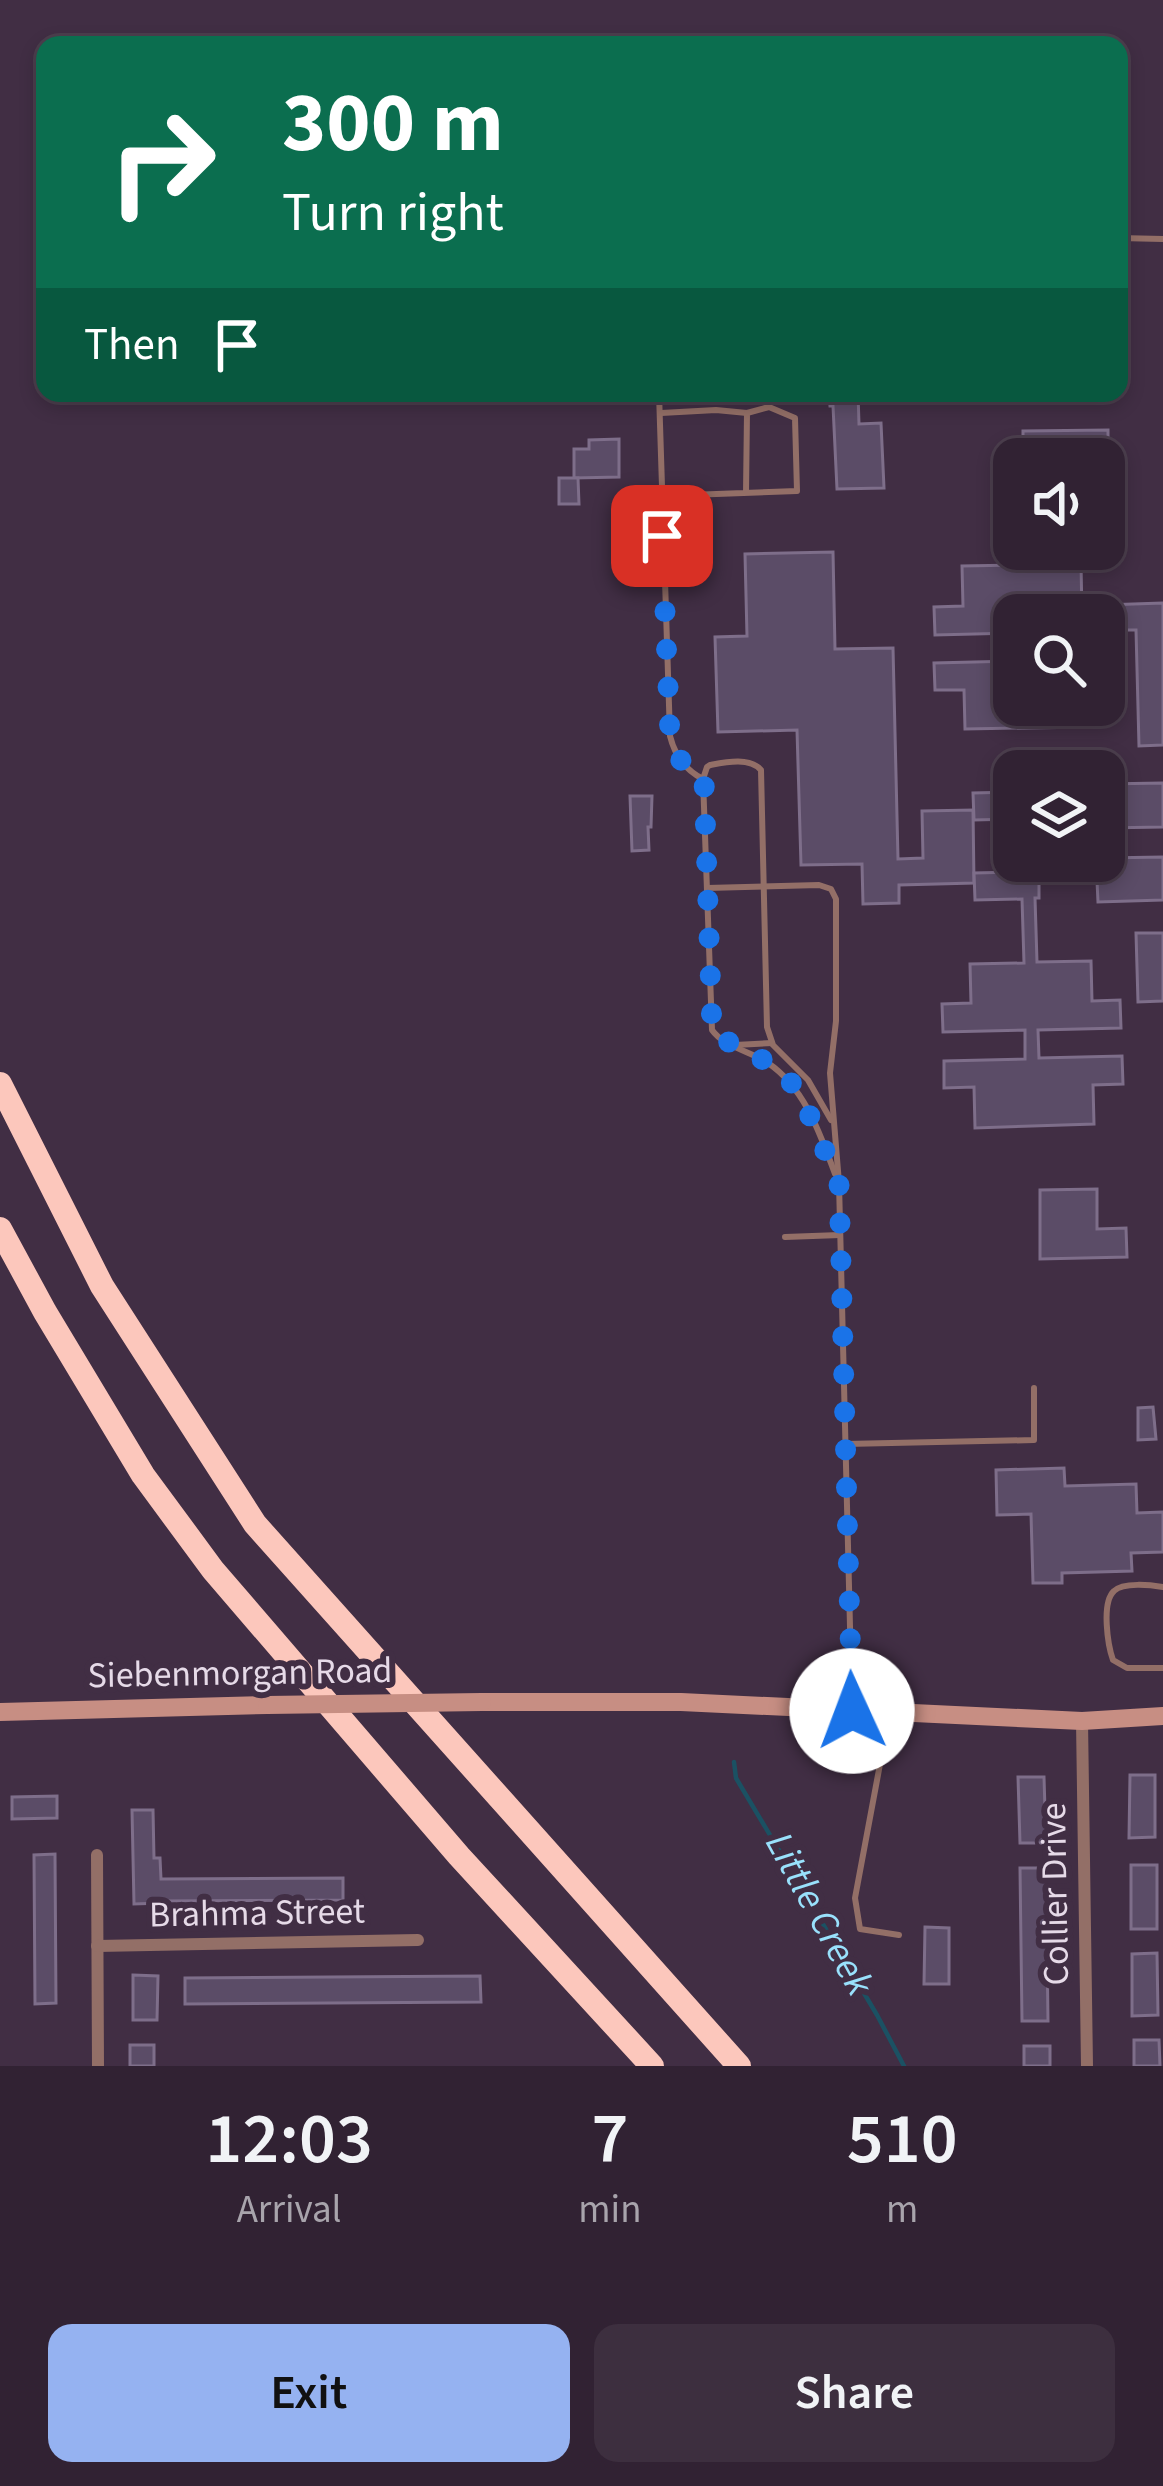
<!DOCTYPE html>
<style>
body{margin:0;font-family:"Source Sans 3",sans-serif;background:#3d2f3f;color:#f1f3f6;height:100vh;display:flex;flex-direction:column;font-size:45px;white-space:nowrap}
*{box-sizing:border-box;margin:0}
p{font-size:39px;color:#a8a4ac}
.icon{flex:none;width:66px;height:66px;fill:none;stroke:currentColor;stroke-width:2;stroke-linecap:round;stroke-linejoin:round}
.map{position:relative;height:2066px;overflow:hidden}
.details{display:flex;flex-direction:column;background:#312233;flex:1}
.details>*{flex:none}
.hud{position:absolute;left:36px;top:36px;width:1092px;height:366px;border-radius:24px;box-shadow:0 6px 18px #0003,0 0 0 3px #4c3f4e;background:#0b6e4f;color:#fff;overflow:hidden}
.fabs{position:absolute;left:993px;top:438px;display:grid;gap:24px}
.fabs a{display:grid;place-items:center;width:132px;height:132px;border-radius:24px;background:#312233;box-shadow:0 6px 18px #0003,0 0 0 3px #4c3f4e;font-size:60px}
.pin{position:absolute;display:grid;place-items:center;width:102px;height:102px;color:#fff;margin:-51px;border-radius:24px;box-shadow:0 6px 18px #0006}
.me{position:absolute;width:132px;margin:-66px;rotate:358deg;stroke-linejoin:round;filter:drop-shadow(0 0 9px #0008)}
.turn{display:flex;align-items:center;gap:42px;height:252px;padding:0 48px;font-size:54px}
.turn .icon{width:156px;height:156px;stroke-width:2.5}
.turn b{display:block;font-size:84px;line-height:102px}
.then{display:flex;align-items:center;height:114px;padding:0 48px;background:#0003;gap:24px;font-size:45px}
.eta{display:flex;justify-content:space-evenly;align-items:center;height:204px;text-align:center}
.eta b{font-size:72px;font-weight:600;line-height:84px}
.action{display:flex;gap:24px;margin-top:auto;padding:24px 48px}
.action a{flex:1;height:138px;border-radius:24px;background:#95b2f1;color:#111;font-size:48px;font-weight:600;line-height:138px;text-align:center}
.action a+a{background:#3d2f3f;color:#f1f3f6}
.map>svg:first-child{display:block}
</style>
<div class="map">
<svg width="1163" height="2066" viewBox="0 0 1163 2066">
<rect width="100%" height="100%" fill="#412e44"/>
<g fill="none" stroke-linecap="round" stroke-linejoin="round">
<!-- stream -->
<polyline stroke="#1b5163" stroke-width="4.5" points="734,1762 736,1778 877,2015 904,2066"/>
</g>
<!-- building -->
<g fill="#5b4c67" stroke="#7e6e8a" stroke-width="3">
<polygon points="829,393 858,393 859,424 881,423 884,488 837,489 833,406 830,406"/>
<polygon points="1108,430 1108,457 1023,459 1023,431"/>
<polygon points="619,439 619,477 574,478 574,449 589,449 589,440"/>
<polygon points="559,478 578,478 579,504 559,504"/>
<polygon points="833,552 835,649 893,648 898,859 923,858 922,811 973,810 974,883 899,885 899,903 863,904 862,864 801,865 797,730 718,732 715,637 747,636 745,554"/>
<polygon points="1081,564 1082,615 1014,615 1014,633 935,635 934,607 963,606 962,566"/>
<polygon points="1163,603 1163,745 1139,746 1136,630 1104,630 1104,605"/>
<polygon points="1014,661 1014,705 1083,705 1084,727 965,729 964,690 935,690 934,663"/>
<polygon points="1163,783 1163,827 1104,828 1104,784"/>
<polygon points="1014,792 1014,819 974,820 973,793"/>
<polygon points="630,796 652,796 651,827 648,827 649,850 632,851"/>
<polygon points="1163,857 1163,900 1098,902 1097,881 1039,883 1039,898 1035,898 1037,962 1091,961 1092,1001 1120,1000 1121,1028 1038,1030 1039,1058 1122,1056 1123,1084 1093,1085 1094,1124 975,1128 974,1087 944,1088 944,1061 1025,1059 1025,1030 943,1032 942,1004 971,1003 970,964 1024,963 1022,899 975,900 974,873 1018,872 1018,861 1104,861 1104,858"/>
<polygon points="1136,933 1163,933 1163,1001 1138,1002"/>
<polygon points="1097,1189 1097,1229 1126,1228 1127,1257 1040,1259 1040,1190"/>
<polygon points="1153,1407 1156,1439 1138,1440 1138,1408"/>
<polygon points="1064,1468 1065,1486 1136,1484 1137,1513 1163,1512 1163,1552 1131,1553 1132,1571 1062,1573 1062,1583 1033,1583 1031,1514 997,1515 996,1470"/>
<polygon points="1130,1775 1155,1775 1155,1837 1129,1838"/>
<polygon points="1018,1777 1044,1777 1046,1843 1020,1843"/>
<polygon points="57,1796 57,1818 12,1819 12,1797"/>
<polygon points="132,1810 153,1810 154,1858 160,1858 161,1879 343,1878 343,1900 162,1901 162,1903 134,1904"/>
<polygon points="55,1854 56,2003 35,2004 34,1855"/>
<rect x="1131" y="1865" width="26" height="64"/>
<polygon points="1020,1868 1046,1868 1048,2021 1022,2021"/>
<polygon points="925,1927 949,1928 949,1984 924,1984"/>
<polygon points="1157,1953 1158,2015 1132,2016 1132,1954"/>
<polygon points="133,1975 158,1976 157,2020 133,2020"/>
<polygon points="480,1976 481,2002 185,2004 185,1978"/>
<polygon points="1134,2040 1159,2040 1160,2066 1134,2066"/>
<rect x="130" y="2045" width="24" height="21"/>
<rect x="1024" y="2046" width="26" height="20"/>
</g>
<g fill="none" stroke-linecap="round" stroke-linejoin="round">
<!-- lane -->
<g stroke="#936f67" stroke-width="6">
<polyline points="1119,238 1163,239"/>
<path d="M659,393L670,736C675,756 685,770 703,779"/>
<polyline points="528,399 659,397"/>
<polyline points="661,413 716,410 747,413"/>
<polyline points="662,496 797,491 795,418 769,407 747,413 746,493"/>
<polyline points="707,888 819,885 831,889 836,899 836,1021 830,1073 839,1183 852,1707"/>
<polyline points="735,1045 772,1043"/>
<path d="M831,1120L808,1080L773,1045L767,1027L761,770C750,757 726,762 710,765L707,767L703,779L712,1030C724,1047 750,1051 768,1063C805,1088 820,1134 835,1174"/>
<polyline points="785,1237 840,1235"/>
<polyline points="845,1444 1034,1440 1034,1388"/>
<path d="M1163,1587C1151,1585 1123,1582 1114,1591C1101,1603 1108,1646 1113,1660L1127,1668H1163"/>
<polyline points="889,1716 855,1898 860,1929 899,1935"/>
</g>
<!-- street -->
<g stroke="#936f67" stroke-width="12">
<polyline points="1082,1721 1087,2066"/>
<polyline points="97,1855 98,2066"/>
<polyline points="97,1946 418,1940"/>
</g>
<!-- secondary -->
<g stroke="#c78e83" stroke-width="18">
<polyline points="482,1702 681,1702 1082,1721 1163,1716"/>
<polyline points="0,1712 267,1705"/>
</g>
<!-- highway -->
<g stroke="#fcc7bc" stroke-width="24">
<polyline points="0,1084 102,1286 255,1524 739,2066"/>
<polyline points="0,1229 45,1312 143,1475 213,1570 459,1856 652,2066"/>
</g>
<!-- secondary-bridge -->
<polyline stroke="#c78e83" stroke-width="18" points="267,1705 482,1702"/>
</g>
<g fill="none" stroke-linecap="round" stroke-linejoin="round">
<!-- route -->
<path stroke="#1a73e8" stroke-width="21" stroke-dasharray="0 37.8" d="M662,536L670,736C675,756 685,769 704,779L712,1030L716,1036L756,1055L788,1078L803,1100L839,1183L852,1711"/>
</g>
<g text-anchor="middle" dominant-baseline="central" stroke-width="12" stroke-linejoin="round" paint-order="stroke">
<!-- street labels -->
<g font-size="36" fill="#e6dae8" stroke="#412e44">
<text transform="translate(240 1673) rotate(-1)">Siebenmorgan Road</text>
<text transform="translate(1055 1894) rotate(-91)">Collier Drive</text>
<text transform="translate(257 1913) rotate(-1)">Brahma Street</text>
</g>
<!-- water labels -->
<g font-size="39" font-style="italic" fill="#99e1fc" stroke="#412e44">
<text transform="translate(819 1914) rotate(61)">Little Creek</text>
</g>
</g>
</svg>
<div class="fabs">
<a><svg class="icon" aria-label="sound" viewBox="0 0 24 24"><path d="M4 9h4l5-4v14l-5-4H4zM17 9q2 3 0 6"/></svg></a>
<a><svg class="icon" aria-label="search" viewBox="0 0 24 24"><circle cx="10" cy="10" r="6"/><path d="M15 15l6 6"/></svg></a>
<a><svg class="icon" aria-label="layers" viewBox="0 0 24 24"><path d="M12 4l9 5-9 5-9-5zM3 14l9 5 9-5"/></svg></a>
</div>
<div class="pin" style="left:662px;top:536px;background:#d93025"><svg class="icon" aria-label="arrive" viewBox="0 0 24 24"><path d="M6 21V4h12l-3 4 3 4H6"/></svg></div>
<svg class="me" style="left:852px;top:1711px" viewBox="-20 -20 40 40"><circle r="19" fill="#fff"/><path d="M0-13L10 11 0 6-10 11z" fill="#1a73e8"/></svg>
<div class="hud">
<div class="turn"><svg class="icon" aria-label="right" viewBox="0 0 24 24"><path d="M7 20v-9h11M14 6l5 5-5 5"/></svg><div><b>300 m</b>Turn right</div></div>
<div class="then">Then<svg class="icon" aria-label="arrive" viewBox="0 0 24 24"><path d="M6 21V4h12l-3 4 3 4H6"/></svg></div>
</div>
</div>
<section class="details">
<div class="eta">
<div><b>12:03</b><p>Arrival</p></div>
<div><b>7</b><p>min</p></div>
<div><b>510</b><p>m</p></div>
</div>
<div class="action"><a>Exit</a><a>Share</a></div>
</section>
